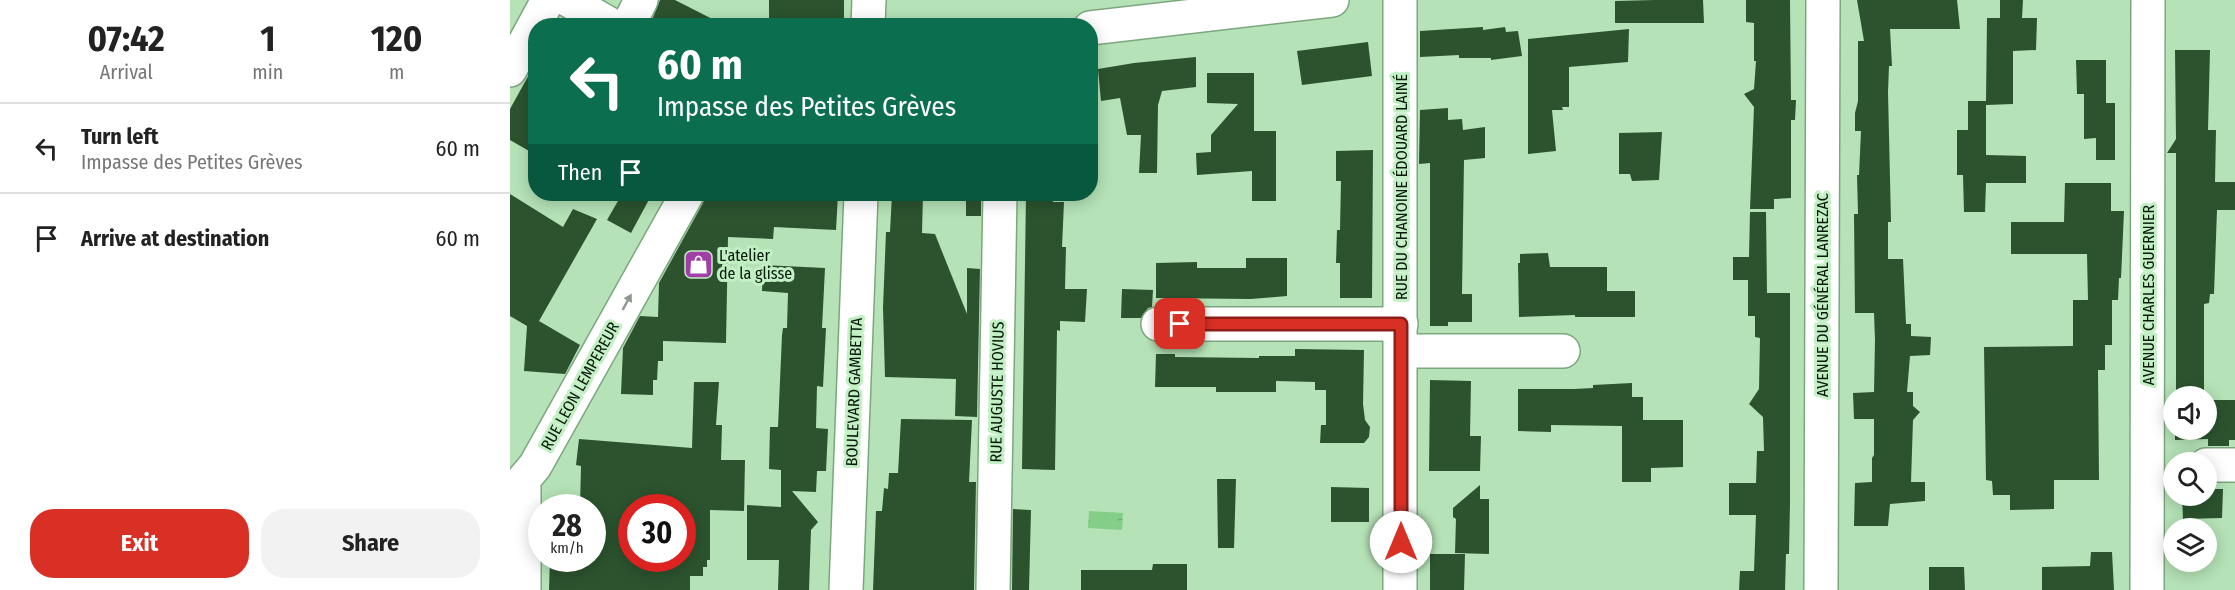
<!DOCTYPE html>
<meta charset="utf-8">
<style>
body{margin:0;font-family:"Fira Sans Condensed",sans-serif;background:#f2f2f2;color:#222;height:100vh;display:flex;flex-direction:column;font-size:22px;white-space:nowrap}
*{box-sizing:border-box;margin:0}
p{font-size:20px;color:#767676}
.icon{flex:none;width:33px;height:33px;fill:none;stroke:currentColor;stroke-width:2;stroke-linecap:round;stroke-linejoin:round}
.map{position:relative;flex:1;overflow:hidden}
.panel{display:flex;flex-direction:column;background:#fff;width:510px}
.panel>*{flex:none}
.guide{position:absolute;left:18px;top:18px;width:570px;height:183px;border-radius:24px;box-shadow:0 3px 15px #0003;background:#0b6e4f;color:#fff;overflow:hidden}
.fabs{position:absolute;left:1653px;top:386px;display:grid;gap:12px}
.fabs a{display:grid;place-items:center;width:54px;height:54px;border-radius:50%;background:#fff;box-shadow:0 3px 15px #0003;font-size:30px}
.speed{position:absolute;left:18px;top:494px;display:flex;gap:12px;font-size:30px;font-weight:700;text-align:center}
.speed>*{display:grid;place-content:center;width:78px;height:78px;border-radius:50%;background:#fff;box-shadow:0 3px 15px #0003;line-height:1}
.speed small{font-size:15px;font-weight:400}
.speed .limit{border:9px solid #d22;background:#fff;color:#111}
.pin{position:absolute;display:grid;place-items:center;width:51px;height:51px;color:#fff;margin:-26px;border-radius:12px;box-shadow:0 3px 9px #0006}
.me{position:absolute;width:66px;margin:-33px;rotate:0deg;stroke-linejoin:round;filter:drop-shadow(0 0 4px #0008)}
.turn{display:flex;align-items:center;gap:21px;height:126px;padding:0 30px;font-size:27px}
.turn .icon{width:78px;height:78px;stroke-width:2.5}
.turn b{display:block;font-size:42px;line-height:51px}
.then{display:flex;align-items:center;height:57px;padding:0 30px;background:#0003;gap:12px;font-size:22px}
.eta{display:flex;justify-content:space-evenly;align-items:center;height:102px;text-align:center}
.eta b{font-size:36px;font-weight:700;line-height:42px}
.action{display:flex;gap:12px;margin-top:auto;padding:12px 30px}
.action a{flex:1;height:69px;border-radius:24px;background:#d93025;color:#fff;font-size:24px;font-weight:700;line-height:69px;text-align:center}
.action a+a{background:#f2f2f2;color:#222}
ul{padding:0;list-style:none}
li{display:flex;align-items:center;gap:18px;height:90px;padding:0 30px;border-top:2px solid #e0e0e0}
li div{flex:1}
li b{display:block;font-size:22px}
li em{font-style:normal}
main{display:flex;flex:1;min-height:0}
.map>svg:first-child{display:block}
</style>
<main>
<section class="panel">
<div class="eta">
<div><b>07:42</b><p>Arrival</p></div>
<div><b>1</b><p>min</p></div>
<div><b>120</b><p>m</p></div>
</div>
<ul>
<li><svg class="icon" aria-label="left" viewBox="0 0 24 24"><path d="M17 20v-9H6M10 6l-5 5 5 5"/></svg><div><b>Turn left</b><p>Impasse des Petites Grèves</p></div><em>60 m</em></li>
<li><svg class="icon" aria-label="arrive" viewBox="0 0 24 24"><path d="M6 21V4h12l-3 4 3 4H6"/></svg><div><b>Arrive at destination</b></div><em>60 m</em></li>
</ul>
<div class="action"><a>Exit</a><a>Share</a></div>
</section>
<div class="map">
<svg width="1725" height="590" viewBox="0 0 1725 590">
<defs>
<pattern id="water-ripples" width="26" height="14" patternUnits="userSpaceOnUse" patternTransform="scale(1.5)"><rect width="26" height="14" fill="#83cf87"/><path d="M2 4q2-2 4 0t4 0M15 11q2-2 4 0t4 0" fill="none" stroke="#70b173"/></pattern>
</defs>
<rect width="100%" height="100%" fill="#b5e2b6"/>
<!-- water -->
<polygon fill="url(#water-ripples)" points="579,511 613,513 612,530 578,528"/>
<!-- building -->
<g fill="#2c532e" fill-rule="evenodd">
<polygon points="150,0 165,0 216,26 152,26 142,20"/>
<rect x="259" y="0" width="75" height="26"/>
<polygon points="1144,0 1193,0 1194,23 1105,23 1105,1"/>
<polygon points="1236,0 1280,0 1281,100 1286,100 1285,120 1281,120 1281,198 1264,199 1264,209 1240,209 1244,107 1234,94 1244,89 1246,61 1244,61 1244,23 1236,22"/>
<polygon points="1347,0 1447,0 1450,29 1380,29 1382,66 1379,66 1378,92 1381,222 1378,222 1378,259 1393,259 1396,324 1401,324 1401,336 1421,337 1420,355 1400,356 1397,392 1403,392 1403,406 1410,412 1403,420 1401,482 1415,482 1415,501 1380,504 1378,526 1344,526 1345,483 1362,482 1362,458 1364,455 1364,419 1344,419 1343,393 1364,392 1365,340 1364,313 1345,313 1344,214 1348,214 1347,175 1349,175 1351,131 1345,131 1345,113 1348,101 1348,41 1354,41"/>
<polygon points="1490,0 1513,0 1512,18 1527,18 1526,50 1503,51 1503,104 1476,105 1476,155 1516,156 1516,183 1476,183 1475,212 1454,212 1453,175 1447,175 1447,130 1458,130 1458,101 1476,101 1477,18 1490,18"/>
<polygon points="973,27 973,30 995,27 996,32 1008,31 1012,56 981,60 981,58 949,58 949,55 910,57 910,31"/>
<polygon points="1119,29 1118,62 1059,67 1059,107 1052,107 1053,110 1042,110 1046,151 1018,154 1018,39"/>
<polygon points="858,42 862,76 792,85 787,51"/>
<polygon points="1665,50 1700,50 1698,130 1706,130 1705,182 1725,182 1725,210 1707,210 1704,294 1700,294 1699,303 1694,304 1694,396 1666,396 1666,153 1657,153 1666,139"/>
<polygon points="686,57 686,87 652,91 648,105 647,173 629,173 631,135 617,135 610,98 591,101 588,69 624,63"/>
<polygon points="1566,60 1596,60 1596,103 1605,103 1605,160 1586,160 1586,138 1574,139 1574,94 1567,94"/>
<polygon points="26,62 26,155 0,140 0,109"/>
<polygon points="697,73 744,73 744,131 766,131 766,201 742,201 742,171 687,175 686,153 701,152 701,135 728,104 697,103"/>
<polygon points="938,108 938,120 952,119 953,130 975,127 975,158 954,160 952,294 962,294 962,322 938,322 938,326 920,326 920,163 909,164 910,110"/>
<polygon points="1152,132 1149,180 1122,181 1120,174 1109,174 1109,133"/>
<polygon points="863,150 862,298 830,298 830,263 826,263 827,230 830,230 831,181 826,181 826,151"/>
<polygon points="1555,183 1601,183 1601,211 1614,211 1611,278 1609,278 1608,300 1602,300 1602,345 1595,345 1595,370 1588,370 1589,480 1544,480 1544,509 1500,510 1500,495 1483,495 1482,481 1476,480 1474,347 1563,346 1563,300 1578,300 1577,254 1501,254 1501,222 1554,222"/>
<polygon points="0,194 53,227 63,209 87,219 29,321 70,345 55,374 14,371 17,326 0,316"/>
<polygon points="112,194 142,194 121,233 97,220"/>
<polygon points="196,194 328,194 326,230 264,227 263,239 218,237 216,343 153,341 153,361 148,361 147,380 143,380 143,395 111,394 113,348 130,316 148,317 149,283 193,203"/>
<polygon points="382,194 413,194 412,233 425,234 457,314 457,268 470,269 467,417 445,416 446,379 375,377 373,308 376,232 380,232"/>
<polygon points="516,194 543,194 543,202 554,202 552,247 556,247 555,289 577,289 575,322 550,321 550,331 547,330 545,470 512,469"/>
<rect x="456" y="197" width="15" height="19"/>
<polygon points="1240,212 1256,212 1257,293 1280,293 1280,504 1279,554 1276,554 1275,590 1229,590 1230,571 1244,571 1246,515 1219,515 1219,483 1246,483 1247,451 1254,451 1253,417 1239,404 1249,389 1250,338 1245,337 1245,316 1238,316 1238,280 1223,280 1223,257 1239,257"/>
<polygon points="1038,253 1040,267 1097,267 1097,291 1125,291 1125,317 1065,317 1065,315 1009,317 1008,263 1010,263 1010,254"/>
<polygon points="736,258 777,258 777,296 741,299 646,298 646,263 687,262 687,268 736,268"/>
<polygon points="253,265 315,268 312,328 316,328 313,387 307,386 306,428 318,429 316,471 307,471 306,492 282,491 308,522 301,530 299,590 268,590 269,560 237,560 237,505 271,507 271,470 259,469 260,427 268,427 272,335 273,328 277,328 278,293 252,291"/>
<polygon points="612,289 643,290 642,307 638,308 631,318 611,318"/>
<polygon points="785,349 854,350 853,404 855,420 860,427 859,437 854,443 810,443 811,425 816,425 816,390 805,390 805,382 766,381 766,392 706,392 706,387 645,387 646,354 665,354 665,357 749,358 749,356 785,356"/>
<polygon points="920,380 961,381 960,436 971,436 970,471 919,471"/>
<path d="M184,382H209L206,425H212L211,460H235L234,511L200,510V560H197V567H193V576H180V590H39L40,558H82V507H70L71,466L66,465L69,439L182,448ZM122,507H172V558H122Z"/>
<polygon points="1122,383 1122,397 1133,397 1133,420 1173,420 1173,467 1141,468 1141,482 1112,482 1112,426 1041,425 1041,432 1008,431 1008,389 1064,389 1083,388 1083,385"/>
<polygon points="1696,400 1725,400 1725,440 1719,440 1719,446 1698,446 1698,439 1665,440 1665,429 1696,429"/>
<polygon points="391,419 462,420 459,482 466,482 464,590 363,590 366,511 372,511 374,488 378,489 379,473 388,473"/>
<polygon points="707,479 726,479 724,548 708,548"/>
<polygon points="970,485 970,499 979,499 979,554 945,553 946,519 943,517 943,508"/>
<polygon points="821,487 859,488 859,522 821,522"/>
<polygon points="1696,489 1713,489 1712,518 1673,519 1672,495 1696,495"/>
<polygon points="503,509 521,510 519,590 502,590"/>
<polygon points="1581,552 1602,552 1604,590 1532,590 1532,567 1580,566"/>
<polygon points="920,554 955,554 954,590 920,590"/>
<polygon points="643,564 677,564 677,590 571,590 571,570 642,570"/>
<polygon points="1419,567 1454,567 1455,590 1419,590"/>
</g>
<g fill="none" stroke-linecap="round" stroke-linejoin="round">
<defs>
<g id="minor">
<polyline points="58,0 103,26"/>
<polyline points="890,0 890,590"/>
<polyline points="118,26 131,0"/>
<polyline points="580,28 822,0"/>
<polyline points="0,70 38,0"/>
<polyline points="648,324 891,324"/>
<polyline points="891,351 1053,351"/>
<polyline points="1696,465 1725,465"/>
<polyline points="14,590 14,479 25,466 177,194"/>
<polyline points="483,590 490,194"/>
<polyline points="1311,590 1313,0"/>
<polyline points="1637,590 1638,0"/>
</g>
<g id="major">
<polyline points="358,26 359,0"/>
<polyline points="336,590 351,194"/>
</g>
</defs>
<!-- minor casing -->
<use href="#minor" stroke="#7ca77e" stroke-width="36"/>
<!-- major casing -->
<use href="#major" stroke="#7ca77e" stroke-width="36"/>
<!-- minor -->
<use href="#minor" stroke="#fff" stroke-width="33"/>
<!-- major -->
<use href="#major" stroke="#fff" stroke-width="33"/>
</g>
<!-- one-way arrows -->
<defs><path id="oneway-solid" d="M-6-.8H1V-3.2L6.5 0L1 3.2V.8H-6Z" transform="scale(1.5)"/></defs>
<use fill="#909790" href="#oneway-solid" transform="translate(117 302) rotate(-61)"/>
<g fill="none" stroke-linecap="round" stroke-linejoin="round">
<defs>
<polyline id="route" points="670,324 891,324 891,542"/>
</defs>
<!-- route casing -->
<use href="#route" stroke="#8d1f18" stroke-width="15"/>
<!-- route -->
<use href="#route" stroke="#d93025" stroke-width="10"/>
</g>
<!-- icons -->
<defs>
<symbol id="shop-square" viewBox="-11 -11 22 22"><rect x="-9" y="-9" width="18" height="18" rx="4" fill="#a03fa6" stroke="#c2efc3"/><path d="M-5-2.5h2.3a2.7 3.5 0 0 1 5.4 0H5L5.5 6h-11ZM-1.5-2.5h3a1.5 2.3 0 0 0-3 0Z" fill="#fff"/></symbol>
</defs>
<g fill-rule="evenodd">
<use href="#shop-square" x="172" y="248" width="33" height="33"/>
</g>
<g text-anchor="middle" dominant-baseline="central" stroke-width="6" stroke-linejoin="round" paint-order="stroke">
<!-- street labels -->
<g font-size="16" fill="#081809" stroke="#c2efc3">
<text transform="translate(891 187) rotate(-90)">RUE DU CHANOINE ÉDOUARD LAINÉ</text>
<text transform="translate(1312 295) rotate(-90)">AVENUE DU GÉNÉRAL LANREZAC</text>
<text transform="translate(1638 295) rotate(-90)">AVENUE CHARLES GUERNIER</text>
<text transform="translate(70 386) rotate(-61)">RUE LEON LEMPEREUR</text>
<text transform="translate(344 392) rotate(-88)">BOULEVARD GAMBETTA</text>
<text transform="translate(487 392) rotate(-89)">RUE AUGUSTE HOVIUS</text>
</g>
<!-- poi labels -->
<g font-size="16" fill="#081809" stroke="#c2efc3" text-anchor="start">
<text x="209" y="255">L'atelier<tspan x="209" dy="18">de la glisse</tspan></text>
</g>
</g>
</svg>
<div class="fabs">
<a><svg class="icon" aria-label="sound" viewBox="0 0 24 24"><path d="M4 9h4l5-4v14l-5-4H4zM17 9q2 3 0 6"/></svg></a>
<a><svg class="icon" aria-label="search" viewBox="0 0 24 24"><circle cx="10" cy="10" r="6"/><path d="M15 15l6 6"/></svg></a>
<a><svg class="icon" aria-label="layers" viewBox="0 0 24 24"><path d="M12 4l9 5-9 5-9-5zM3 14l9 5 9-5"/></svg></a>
</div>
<div class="speed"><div>28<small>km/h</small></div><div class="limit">30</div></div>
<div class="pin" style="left:670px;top:324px;background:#d93025"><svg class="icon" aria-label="arrive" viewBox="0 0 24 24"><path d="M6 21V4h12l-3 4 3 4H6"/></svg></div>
<svg class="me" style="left:891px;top:542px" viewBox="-20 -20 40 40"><circle r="19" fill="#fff"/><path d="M0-13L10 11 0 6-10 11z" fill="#d93025"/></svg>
<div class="guide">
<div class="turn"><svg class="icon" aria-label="left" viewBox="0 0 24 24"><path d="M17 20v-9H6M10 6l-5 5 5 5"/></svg><div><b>60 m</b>Impasse des Petites Grèves</div></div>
<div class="then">Then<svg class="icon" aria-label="arrive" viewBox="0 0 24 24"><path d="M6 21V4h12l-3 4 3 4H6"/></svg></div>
</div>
</div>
</main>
